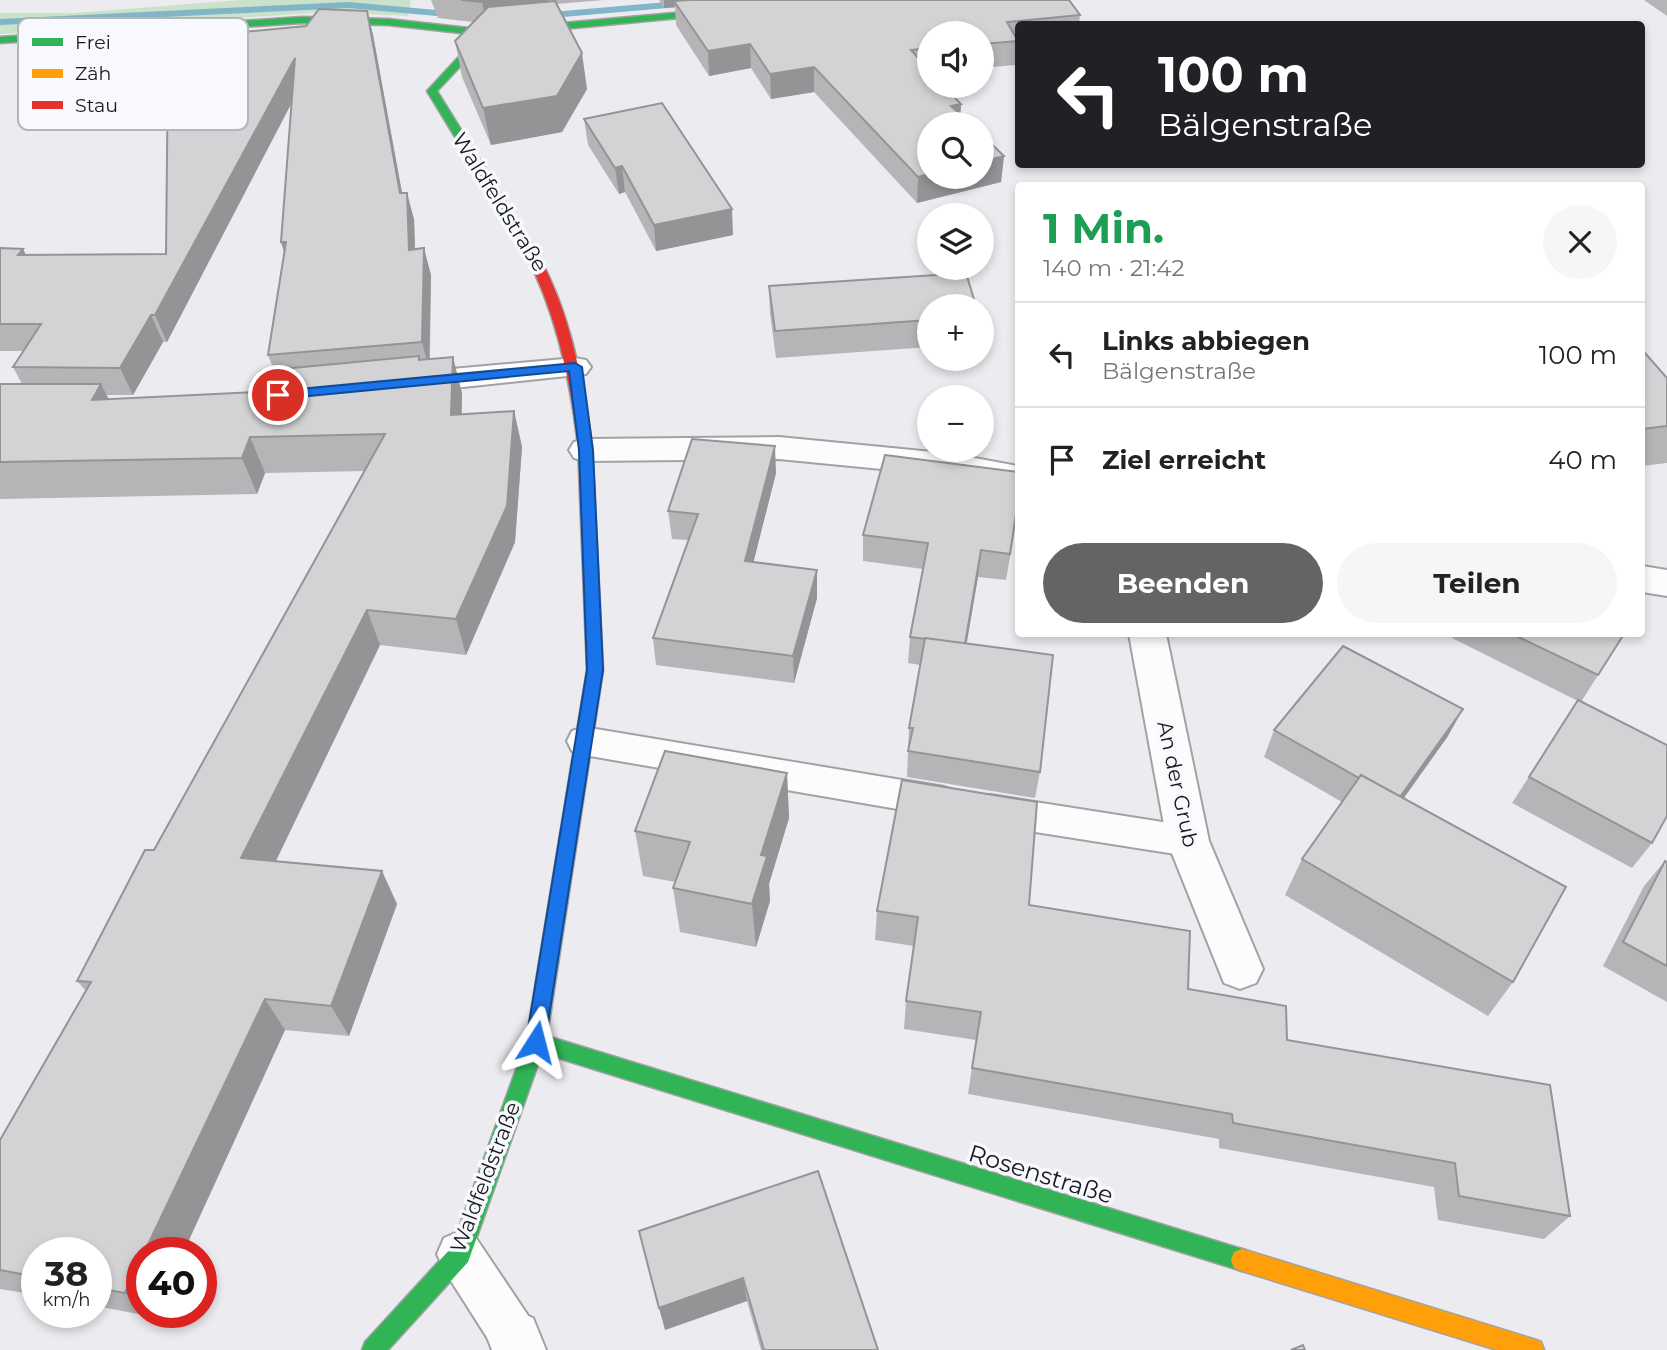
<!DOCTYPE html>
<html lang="de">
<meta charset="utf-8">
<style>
body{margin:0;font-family:Montserrat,sans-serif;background:#f6f6f6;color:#222;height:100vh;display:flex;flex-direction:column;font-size:26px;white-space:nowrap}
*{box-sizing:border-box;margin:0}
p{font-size:23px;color:#767676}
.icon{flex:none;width:38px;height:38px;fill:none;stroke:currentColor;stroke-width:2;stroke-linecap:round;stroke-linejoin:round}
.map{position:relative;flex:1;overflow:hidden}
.sheet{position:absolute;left:1015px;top:182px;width:630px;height:455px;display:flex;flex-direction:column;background:#fff;border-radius:7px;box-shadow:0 4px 10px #0003}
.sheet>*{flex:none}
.banner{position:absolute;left:1015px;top:21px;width:630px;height:147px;border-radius:7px;box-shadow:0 4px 10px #0003;background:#202124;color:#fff;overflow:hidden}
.tools{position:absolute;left:917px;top:21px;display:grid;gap:14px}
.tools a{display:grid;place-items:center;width:77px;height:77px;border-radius:50%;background:#fff;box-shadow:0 4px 10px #0003;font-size:35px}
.speed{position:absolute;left:21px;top:1237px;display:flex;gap:14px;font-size:35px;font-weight:700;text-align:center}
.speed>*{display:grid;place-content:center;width:91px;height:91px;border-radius:50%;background:#fff;box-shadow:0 4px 10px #0003;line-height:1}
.speed small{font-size:18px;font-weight:400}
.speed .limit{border:10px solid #d22;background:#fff;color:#111}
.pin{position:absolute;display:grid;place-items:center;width:60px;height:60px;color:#fff;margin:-30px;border:4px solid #fff;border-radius:50%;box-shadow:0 2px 7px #0007}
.me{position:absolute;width:77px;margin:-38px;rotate:9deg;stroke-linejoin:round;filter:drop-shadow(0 0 5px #0008)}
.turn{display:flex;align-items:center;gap:24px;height:147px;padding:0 28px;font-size:32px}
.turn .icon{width:91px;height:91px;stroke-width:2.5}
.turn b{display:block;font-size:49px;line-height:60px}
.round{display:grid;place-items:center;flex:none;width:74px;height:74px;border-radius:37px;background:#f6f6f6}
.headline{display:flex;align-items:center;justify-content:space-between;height:119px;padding:0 28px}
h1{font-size:42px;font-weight:700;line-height:52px;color:#1e9e55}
.button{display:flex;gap:14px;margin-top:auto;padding:14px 28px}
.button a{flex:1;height:80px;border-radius:42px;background:#646466;color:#fff;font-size:28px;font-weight:700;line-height:80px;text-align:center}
.button a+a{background:#f6f6f6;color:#222}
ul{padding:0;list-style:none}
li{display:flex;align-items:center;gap:21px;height:105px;padding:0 28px;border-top:2px solid #e0e0e0}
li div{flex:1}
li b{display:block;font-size:26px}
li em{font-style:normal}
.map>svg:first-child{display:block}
</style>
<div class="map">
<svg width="1667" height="1350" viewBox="0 0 1667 1350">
<rect width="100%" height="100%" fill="#ececf0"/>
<!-- green -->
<polygon fill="#cae2ca" points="241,0 411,0 408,16 329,12 0,34 0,13 75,13"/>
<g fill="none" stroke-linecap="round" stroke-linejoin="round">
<!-- stream -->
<g fill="#82b5c7" fill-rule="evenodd">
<polygon points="690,0 730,0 725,3 540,19 535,16 540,13"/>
<polygon points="348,2 459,12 464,15 459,18 348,8 0,25 0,19"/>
</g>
<defs>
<g id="lane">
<polygon points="584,727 944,787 957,792 962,802 957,812 944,817 584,755 572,751 567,741 572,731"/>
<polygon points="990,795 1188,826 1201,830 1206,841 1201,852 1188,856 990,825 977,820 972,810 977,800"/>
<polygon points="460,1231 476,1238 531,1320 538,1337 532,1350 495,1350 444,1270 437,1254 444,1238"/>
</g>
<g id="street">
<polygon points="575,358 586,360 591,367 586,374 407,393 396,390 391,383 396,376 407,373"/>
<polygon points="779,437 953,454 1018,466 1018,488 953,476 779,459 586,461 574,458 569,450 574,442 586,439"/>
<polygon points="1642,566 1667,570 1667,596 1642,592"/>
<polygon points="1129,634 1166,634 1209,841 1263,969 1256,983 1240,989 1224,983 1167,841"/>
<polygon points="514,1310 533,1318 546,1350 492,1350 487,1337 495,1318"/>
</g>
<g id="fast">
<polygon points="729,8 732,9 732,13 489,36 437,91 531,242 525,245 519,242 427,91 479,35 388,25 302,23 0,43 0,37 302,17 388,19 486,30"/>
<polygon points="585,441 592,445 603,670 547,1036 1242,1249 1250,1252 1253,1260 1250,1268 1242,1271 542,1053 468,1262 388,1350 362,1350 365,1342 452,1247 526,1042 587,670 578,445"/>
</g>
<polygon id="slow" points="1242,1249 1533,1339 1541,1342 1544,1350 1497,1350 1242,1271 1234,1268 1231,1260 1234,1252"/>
<path id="jam" d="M525,239L529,240C569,302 581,373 592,445L590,448H580L578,445C569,373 555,306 519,242Z"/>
</defs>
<!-- lane casing -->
<use href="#lane" stroke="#a2a2a5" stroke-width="4"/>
<!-- street casing -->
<use href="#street" stroke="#a2a2a5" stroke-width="4"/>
<!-- fast casing -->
<use href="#fast" stroke="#a2a2a5" stroke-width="3"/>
<!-- slow casing -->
<use href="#slow" stroke="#a2a2a5" stroke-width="3"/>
<!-- jam casing -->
<use href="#jam" stroke="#a2a2a5" stroke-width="3"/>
<!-- lane -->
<use href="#lane" fill="#fcfcfd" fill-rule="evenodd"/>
<!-- street -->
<use href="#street" fill="#fcfcfd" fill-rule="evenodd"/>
<!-- fast -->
<use href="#fast" fill="#30b455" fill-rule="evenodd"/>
<!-- slow -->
<use href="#slow" fill="#ff9f0a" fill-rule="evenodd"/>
<!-- jam -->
<use href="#jam" fill="#e5322d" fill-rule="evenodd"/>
</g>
<!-- wall -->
<g fill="#b5b5b8" fill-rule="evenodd">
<polygon points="431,0 605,0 556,4 587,89 562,132 491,145 462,77 455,41 473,22 438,18"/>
<polygon points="659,0 1069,0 1080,15 1079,24 1018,24 1018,45 1017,45 1015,65 982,68 982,33 929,33 929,86 961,104 960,114 1004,156 1001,182 917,203 814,92 771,99 751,68 709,76 676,25 675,7 664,8"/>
<polygon points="1644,0 1667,0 1667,16"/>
<path d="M367,11L373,35L402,193L414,219L415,249L431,275L430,359L462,393V415L514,411L522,447L515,542L466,655L380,645L275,861L397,904L349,1036L285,1030L183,1253H142V1312H156L154,1317L96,1306V1253H37V1295L0,1289V1140L86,991L77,981L154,850L365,471L265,473L257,494L0,499V384H22L13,367L23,351H0V248L23,249L26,255L166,254L219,54ZM291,104L281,242L284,252L268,355L274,370L258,392L109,400L107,395H133L163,342H167Z"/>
<polygon points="584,119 733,235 656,251 625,192 619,194 588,145"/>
<polygon points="769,286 929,306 929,347 776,358 770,313"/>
<polygon points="1642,353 1667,378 1667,463 1642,466"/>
<polygon points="1018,472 1018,506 1006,580 978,577 966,644 1040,772 1035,798 907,777 909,728 920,665 908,663 910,637 923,569 863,561 863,535"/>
<polygon points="776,473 753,562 817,598 794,683 656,665 653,638 688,540 672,539 668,511"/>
<polygon points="1454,634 1624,634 1581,702 1652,843 1632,868 1512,803 1578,701 1452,638"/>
<polygon points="1274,730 1448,736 1403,798 1513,982 1488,1016 1285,895 1302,859 1342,802 1264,757"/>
<polygon points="787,773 789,818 769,884 770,901 756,947 680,932 673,888 675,882 643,876 635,831"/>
<polygon points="1665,861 1667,862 1667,1002 1603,966 1644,886"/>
<polygon points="1029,905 1287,1040 1570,1216 1544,1239 1438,1220 1434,1187 1219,1148 1219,1139 968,1094 976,1040 904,1029 906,1001 914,946 875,940 877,911"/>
<polygon points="818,1171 878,1350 761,1350 747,1301 665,1330"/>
</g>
<!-- shaded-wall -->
<g fill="#949496">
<polygon points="509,0 548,0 550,18 486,23 482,2"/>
<polygon points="664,0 749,0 674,1 675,7 664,8"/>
<polygon points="367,11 373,35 407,220 400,193"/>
<polygon points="750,44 751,68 709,76 708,51"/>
<polygon points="582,53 587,89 562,132 491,145 483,108"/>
<polygon points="295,58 302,83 167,342 155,315"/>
<polygon points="814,67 814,92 771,99 770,74"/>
<polygon points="961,104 960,124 951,106"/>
<polygon points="1004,156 1001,182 917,203 918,177 929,174 929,177 982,177 982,162"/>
<polygon points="622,166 625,192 619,194 615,168"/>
<polygon points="407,193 414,219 416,276 409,250"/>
<polygon points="732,209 733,235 656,251 654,225"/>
<polygon points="281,242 286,242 290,269"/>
<polygon points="424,248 431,275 429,369 422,342"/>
<polygon points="23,249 36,276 18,255"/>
<polygon points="151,315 163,342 133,395 120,368"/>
<polygon points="453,357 462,393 460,452 451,415"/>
<polygon points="101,384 119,420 92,400"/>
<polygon points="514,411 522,447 515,542 466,655 456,619"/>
<polygon points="250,437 265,473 257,494 242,458"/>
<polygon points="775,446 776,473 747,588 745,561"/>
<polygon points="1018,501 1018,506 1006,580 1010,554"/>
<polygon points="981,550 978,577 962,671 965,644"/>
<polygon points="817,570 817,598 794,683 793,656"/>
<polygon points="367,610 380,645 261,892 241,858"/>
<polygon points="1463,709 1448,736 1384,826 1398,800"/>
<polygon points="787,773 789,818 769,884 770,901 756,947 752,904 761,855"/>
<polygon points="382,871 397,904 349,1036 331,1006"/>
<polygon points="265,999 285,1030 183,1253 144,1253"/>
<polygon points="142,1258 142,1307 125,1293"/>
<polygon points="743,1278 747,1301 665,1330 659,1308"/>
</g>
<!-- building -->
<g fill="#d3d3d6" stroke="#949496" stroke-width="2">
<polygon points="461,0 509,0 482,2"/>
<polygon points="689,0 1069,0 1080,15 1007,22 1018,41 982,44 982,33 929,33 929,48 911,50 929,70 929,86 944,86 961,104 951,106 971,124 929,124 929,174 918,177 814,67 770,74 750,44 708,51 674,1"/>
<polygon points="555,1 582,53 557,96 483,108 455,41 488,7"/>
<polygon points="319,9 367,11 400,193 407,193 409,250 424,248 422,342 268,355 286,242 281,242 295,58 155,315 151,315 120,368 13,367 41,324 0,324 0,248 23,249 18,255 166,254 168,62 219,54 221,34 306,26"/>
<polygon points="662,103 732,209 654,225 622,166 615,168 584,119"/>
<polygon points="982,135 1004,156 982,162"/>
<polygon points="966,273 976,306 929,306 929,320 775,331 769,286"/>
<polygon points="1642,353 1645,353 1667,378 1667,426 1642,429"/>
<polygon points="419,356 419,360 453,357 451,415 514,411 507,506 456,619 367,610 241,858 382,871 331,1006 265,999 144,1253 142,1253 142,1258 125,1293 96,1288 96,1253 37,1253 37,1277 0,1270 0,1140 91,982 77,981 145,850 154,850 385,434 250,437 242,458 0,462 0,384 101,384 92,400 258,392 261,371"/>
<polygon points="692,439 775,446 745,561 817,570 793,656 653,638 698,514 668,511"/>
<polygon points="885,455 1018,472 1018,501 1010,554 981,550 965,644 910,637 928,543 863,535"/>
<polygon points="1512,634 1624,634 1598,675"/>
<polygon points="925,638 1053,655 1040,772 908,751 913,728 909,728"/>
<polygon points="1343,646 1463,709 1400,797 1361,775 1359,778 1274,730"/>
<polygon points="1578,700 1667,745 1667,816 1652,843 1529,777"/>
<polygon points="665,751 787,773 761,855 767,856 752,904 673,888 690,842 635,831"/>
<polygon points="1361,775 1566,887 1513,982 1302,859"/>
<polygon points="902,780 1037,802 1029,905 1190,931 1188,989 1286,1006 1287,1040 1550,1085 1570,1216 1459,1196 1455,1163 1233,1123 1232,1114 972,1068 981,1012 906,1001 918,917 877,911"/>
<polygon points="1665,861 1667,862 1667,966 1623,942"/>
<polygon points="818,1171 878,1350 764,1350 743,1278 659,1308 639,1231"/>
<polygon points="1303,1345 1305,1350 1291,1350"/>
</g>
<!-- route -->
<polygon fill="#1a73e8" stroke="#114b97" stroke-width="2" points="575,363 582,367 593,450 603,670 545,1042 543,1049 536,1051 529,1049 526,1042 587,670 579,450 569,371 278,399 271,395 278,391"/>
<g text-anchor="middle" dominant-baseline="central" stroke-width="7" stroke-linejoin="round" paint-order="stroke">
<!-- street labels -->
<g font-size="21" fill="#1a1a1c" stroke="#f8f9fe">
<text transform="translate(500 202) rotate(58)">Waldfeldstraße</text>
<text transform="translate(1178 784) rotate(78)">An der Grub</text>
<text transform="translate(485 1177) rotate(-69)">Waldfeldstraße</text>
</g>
<!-- near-street labels -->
<g font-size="24" fill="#1a1a1c" stroke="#f8f9fe">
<text transform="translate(1041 1174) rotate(17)">Rosenstraße</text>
</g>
</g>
<!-- legend -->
<rect x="18" y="18" width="230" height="112" rx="10" fill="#f8f9fe" stroke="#b5b6ba" stroke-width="2"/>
<rect x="32" y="38" width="31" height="8" fill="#30b455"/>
<rect x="32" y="69" width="31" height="9" fill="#ff9f0a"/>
<rect x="32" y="101" width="31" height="8" fill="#e5322d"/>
<g font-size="19" fill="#1a1a1c">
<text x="75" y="49">Frei</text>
<text x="75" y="80">Zäh</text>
<text x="75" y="112">Stau</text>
</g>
</svg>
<div class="tools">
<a><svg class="icon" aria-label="sound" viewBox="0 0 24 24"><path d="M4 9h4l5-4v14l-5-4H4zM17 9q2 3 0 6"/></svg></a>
<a><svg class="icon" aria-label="search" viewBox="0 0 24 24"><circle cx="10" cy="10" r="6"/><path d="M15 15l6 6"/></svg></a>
<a><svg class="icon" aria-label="layers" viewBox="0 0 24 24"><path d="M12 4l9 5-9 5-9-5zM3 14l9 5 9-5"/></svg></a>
<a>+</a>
<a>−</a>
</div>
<div class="speed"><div>38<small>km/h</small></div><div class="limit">40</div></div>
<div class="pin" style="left:278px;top:395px;background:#d93025"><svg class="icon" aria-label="arrive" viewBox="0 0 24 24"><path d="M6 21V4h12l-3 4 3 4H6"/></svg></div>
<svg class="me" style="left:536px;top:1042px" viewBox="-20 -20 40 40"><path d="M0-17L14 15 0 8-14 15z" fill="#1a73e8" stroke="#fff" stroke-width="4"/></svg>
<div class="banner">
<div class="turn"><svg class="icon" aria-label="left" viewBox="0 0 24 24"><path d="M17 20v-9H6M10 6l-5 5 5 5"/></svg><div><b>100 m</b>Bälgenstraße</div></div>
</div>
<section class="sheet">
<div class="headline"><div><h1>1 Min.</h1><p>140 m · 21:42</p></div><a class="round"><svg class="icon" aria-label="close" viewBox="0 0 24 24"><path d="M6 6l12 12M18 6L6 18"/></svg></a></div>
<ul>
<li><svg class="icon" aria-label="left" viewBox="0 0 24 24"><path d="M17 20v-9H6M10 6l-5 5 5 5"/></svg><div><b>Links abbiegen</b><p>Bälgenstraße</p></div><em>100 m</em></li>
<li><svg class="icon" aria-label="arrive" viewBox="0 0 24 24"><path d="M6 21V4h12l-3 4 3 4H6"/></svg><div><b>Ziel erreicht</b></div><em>40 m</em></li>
</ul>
<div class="button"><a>Beenden</a><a>Teilen</a></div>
</section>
</div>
